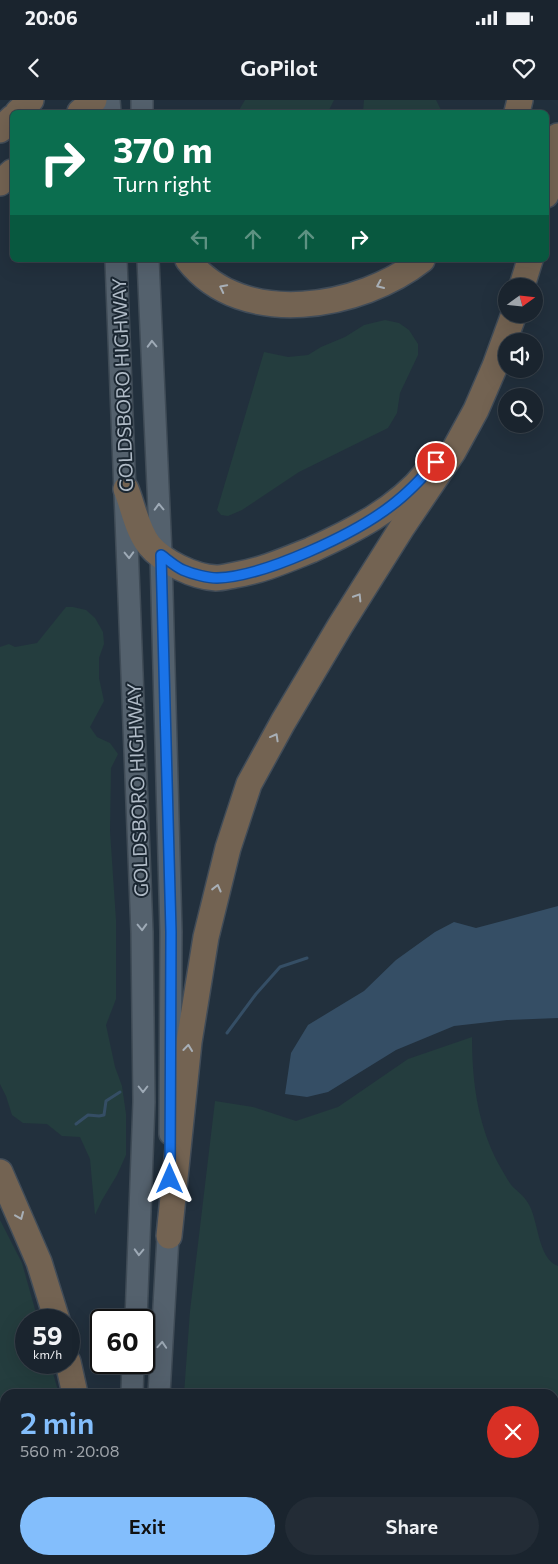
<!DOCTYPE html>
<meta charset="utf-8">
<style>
body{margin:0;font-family:Commissioner,sans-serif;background:#232c36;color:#f1f3f6;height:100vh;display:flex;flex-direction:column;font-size:19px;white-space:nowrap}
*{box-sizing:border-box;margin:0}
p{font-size:16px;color:#9fa4aa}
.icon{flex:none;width:28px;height:28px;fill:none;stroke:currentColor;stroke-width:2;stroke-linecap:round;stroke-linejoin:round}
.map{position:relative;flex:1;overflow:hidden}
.details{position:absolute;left:0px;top:1289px;width:559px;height:176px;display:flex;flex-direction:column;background:#1a242e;border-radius:15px 15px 0 0;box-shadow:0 5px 20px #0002,0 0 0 1px #38414a}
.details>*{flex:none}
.guide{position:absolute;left:10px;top:10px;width:539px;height:152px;border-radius:8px;box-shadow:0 5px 20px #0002,0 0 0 1px #38414a;background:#0b6e4f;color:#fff;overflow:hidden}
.needle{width:32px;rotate:75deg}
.controls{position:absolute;left:498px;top:178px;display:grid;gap:10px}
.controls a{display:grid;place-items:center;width:45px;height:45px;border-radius:50%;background:#1a242e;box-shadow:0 5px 20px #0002,0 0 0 1px #38414a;font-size:25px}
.speed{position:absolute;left:15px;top:1209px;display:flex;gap:10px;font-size:25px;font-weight:700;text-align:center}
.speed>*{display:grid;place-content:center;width:65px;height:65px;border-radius:50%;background:#1a242e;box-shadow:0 5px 20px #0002,0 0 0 1px #38414a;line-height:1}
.speed small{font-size:12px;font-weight:400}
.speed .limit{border:2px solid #111;border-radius:8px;background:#fff;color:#111}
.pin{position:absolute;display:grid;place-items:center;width:42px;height:42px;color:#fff;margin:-21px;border:2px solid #fff;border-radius:50%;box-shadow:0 1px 5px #0007}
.me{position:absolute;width:55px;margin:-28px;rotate:0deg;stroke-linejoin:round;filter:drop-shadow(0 0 4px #0008)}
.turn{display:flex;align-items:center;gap:18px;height:105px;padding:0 20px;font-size:22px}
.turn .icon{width:65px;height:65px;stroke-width:2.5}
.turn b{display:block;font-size:35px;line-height:42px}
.lanes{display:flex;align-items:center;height:48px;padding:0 20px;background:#0003;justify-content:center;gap:25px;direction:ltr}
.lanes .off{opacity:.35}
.round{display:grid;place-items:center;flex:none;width:52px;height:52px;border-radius:26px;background:#232c36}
.head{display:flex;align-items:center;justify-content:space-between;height:85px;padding:0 20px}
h1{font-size:30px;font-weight:600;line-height:38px;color:#83befc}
.action{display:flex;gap:10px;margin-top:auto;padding:10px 20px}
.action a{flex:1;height:58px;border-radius:30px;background:#83befc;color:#111;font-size:20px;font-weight:600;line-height:58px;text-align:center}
.action a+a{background:#232c36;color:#f1f3f6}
.status{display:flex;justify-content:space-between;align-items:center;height:35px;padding:0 25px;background:#1a242e;direction:ltr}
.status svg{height:14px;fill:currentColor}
header{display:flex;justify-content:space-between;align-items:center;height:65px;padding:0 20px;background:#1a242e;font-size:22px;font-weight:600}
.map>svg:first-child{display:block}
</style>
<div class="status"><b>20:06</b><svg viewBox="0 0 49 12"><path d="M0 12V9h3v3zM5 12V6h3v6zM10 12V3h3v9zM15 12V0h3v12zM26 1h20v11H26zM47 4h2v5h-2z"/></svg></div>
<header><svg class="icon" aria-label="back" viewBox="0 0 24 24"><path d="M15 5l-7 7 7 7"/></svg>GoPilot<svg class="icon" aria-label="heart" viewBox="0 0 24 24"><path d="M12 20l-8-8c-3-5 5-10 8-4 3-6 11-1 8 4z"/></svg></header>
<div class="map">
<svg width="558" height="1464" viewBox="0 0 558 1464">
<rect width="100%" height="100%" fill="#22303d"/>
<!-- green -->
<g fill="#243d3e">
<polygon points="245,0 334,0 328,12 238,12"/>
<polygon points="364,0 436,0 442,12 363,12"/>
<polygon points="385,220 399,223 409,230 418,244 418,255 400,293 397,313 388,328 299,372 242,410 228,416 221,415 217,410 264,252 288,257 308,255 321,247 345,237 364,225"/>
<polygon points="66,507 73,507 86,510 95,518 103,532 104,544 99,558 99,578 104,601 90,627 97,637 110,643 118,654 111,668 110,731 116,820 116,899 106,925 115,967 122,986 126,1014 126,1055 117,1075 102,1100 95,1115 90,1059 80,1037 62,1036 47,1024 23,1023 12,1015 6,996 0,984 0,547 9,544 15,547 37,543"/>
<path d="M472,937C472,983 478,1029 502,1070C505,1075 508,1081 512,1086C517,1091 524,1096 528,1103C539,1120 537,1158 558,1166V1464H173V1460H554V1294H184L190,1211L215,1001L253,1007L296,1021L338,1007L408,959Z"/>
<polygon points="0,1120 22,1163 38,1220 26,1220 26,1262 50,1263 59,1294 5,1294 5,1460 82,1460 83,1464 0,1464"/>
</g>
<!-- water -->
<polygon fill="#354e65" points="558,806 558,918 507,920 454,926 396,950 328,992 307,997 285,994 291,953 308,925 364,891 396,860 435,832 454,822 476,828"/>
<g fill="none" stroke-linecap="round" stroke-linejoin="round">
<!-- stream -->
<g stroke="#354e65" stroke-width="3">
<polyline points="227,933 256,894 280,867 307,858"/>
<polyline points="76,1024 88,1015 99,1016 104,1015 106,1001 120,992"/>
</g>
<defs>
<g id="primary">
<polyline points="109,0 110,12"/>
<polyline points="142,0 142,12"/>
<polyline points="116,160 142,832 144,1002 136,1220"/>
<polyline points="148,160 161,455 171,832 170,1034"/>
<polyline points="132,1294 133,1262"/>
<polyline points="159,1294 169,1119"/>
<polyline points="116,1464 117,1460"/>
<polyline points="148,1464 149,1460"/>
</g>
<g id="highway">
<polyline points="18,12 31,0"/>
<polyline points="80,12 94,0"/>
<polyline points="517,12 520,0"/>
<polyline points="0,30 12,18"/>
<polyline points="0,83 12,72"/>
<polyline points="546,95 558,36"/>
<path d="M188,160C243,230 361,208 422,160"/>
<polyline points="522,186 530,160"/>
<path d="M126,389C133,406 137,430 149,445C163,462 194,477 216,478C222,478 229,476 235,475C261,471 286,460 311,450C353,431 397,409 427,372"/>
<polyline points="0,1072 39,1162 57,1220"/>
<polyline points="169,1136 189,942 206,837 228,748 249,684 283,622 340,526 401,429 453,352 476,310 495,266 514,214"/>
<polyline points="68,1262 75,1294"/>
<polyline points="96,1460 96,1464"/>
</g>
</defs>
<!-- primary casing -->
<use href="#primary" stroke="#3f4b56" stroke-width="24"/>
<!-- highway casing -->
<use href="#highway" stroke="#414c58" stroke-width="28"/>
<!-- primary -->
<use href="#primary" stroke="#54616d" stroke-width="21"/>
<!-- highway -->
<use href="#highway" stroke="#736352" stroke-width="25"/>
</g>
<!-- one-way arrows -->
<defs><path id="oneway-chevron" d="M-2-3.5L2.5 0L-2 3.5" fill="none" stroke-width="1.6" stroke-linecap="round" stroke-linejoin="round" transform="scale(1.25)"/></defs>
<g stroke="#a8afb6">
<use href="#oneway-chevron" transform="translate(380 185) rotate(156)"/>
<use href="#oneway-chevron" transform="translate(223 188) rotate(-153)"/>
<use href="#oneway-chevron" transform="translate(358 497) rotate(-58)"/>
<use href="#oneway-chevron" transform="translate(275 637) rotate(-61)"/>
<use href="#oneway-chevron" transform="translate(217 788) rotate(-76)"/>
<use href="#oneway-chevron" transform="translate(188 948) rotate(-84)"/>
<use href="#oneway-chevron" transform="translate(20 1116) rotate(67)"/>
</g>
<g stroke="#9eaab6">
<use href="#oneway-chevron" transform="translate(152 244) rotate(-92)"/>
<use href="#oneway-chevron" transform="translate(159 407) rotate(-92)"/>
<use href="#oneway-chevron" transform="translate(129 455) rotate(88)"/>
<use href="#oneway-chevron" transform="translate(142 827) rotate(88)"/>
<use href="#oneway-chevron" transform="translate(143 989) rotate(90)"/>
<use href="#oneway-chevron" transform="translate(139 1152) rotate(92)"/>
<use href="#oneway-chevron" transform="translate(162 1245) rotate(-86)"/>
</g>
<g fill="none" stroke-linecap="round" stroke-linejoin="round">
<defs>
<path id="route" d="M170,1079L171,832L161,455C168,460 176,467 183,470C192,474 208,478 217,478C263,477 355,434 392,405C408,393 423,377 436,362"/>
</defs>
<!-- route casing -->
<use href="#route" stroke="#114b97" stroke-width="12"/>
<!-- route -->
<use href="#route" stroke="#1a73e8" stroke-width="9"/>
</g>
<g text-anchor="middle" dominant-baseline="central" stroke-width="4" stroke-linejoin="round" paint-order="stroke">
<!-- street labels -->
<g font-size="19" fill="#b1bcc8" stroke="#1b2732">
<text transform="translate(122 285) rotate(-92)">GOLDSBORO HIGHWAY</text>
<text transform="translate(137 690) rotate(-92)">GOLDSBORO HIGHWAY</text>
</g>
</g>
</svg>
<div class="controls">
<a><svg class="needle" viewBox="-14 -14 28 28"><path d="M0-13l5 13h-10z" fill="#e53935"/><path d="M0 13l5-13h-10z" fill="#9fa4aa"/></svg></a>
<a><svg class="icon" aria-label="sound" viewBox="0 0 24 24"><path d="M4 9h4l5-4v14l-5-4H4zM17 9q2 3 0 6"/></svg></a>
<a><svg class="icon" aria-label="search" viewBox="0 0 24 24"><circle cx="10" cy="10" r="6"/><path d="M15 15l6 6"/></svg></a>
</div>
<div class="speed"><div>59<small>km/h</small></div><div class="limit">60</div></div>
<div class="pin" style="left:436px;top:362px;background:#d93025"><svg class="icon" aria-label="arrive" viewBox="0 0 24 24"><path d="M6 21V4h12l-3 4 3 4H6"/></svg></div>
<svg class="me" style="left:170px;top:1079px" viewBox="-20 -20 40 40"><path d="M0-17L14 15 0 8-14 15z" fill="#1a73e8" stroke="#fff" stroke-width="4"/></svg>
<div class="guide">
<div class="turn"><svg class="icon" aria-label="right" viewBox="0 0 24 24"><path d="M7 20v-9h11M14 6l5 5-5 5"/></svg><div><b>370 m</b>Turn right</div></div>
<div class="lanes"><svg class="icon off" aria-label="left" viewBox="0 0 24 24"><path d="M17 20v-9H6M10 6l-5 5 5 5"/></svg><svg class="icon off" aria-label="ahead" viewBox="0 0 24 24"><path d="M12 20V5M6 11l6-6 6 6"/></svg><svg class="icon off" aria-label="ahead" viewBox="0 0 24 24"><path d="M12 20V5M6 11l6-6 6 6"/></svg><svg class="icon" aria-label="right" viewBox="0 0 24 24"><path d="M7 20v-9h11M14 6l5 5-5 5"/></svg></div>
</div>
<section class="details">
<div class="head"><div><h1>2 min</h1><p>560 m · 20:08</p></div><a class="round" style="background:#d93025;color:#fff"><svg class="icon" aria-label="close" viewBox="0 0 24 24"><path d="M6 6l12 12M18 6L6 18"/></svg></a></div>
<div class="action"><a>Exit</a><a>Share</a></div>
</section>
</div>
